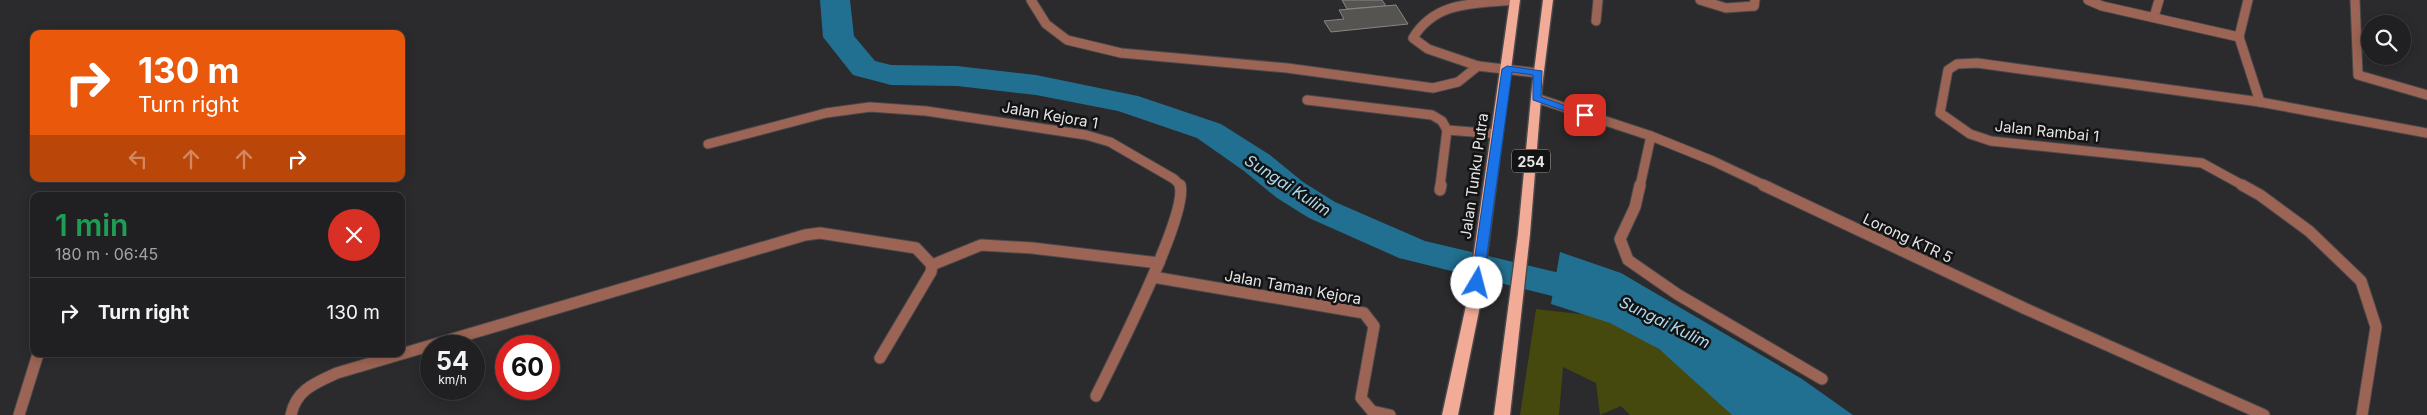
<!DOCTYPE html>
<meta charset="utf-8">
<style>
body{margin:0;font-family:Inter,sans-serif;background:#28282a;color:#f1f3f6;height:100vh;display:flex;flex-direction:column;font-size:19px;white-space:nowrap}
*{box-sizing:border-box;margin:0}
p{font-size:16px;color:#a2a3a5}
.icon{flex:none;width:28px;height:28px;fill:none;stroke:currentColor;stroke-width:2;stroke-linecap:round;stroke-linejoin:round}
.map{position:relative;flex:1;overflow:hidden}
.panel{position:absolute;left:30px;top:192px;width:375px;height:165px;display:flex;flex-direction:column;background:#202022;border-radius:10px;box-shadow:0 2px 12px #0003,0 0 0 1px #3d3e40}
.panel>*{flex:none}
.top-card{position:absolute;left:30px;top:30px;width:375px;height:152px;border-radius:10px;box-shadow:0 2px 12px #0003,0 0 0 1px #3d3e40;background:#ea580c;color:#fff;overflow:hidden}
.tools{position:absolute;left:2361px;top:15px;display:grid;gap:10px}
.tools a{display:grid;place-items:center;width:50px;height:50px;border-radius:50%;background:#202022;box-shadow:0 2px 12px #0003,0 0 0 1px #3d3e40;font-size:25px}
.speed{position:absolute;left:420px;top:335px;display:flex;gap:10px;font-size:25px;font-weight:700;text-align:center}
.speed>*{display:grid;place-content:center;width:65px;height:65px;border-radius:50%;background:#202022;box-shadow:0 2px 12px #0003,0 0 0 1px #3d3e40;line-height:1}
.speed small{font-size:12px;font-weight:400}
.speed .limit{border:8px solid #d22;background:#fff;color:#111}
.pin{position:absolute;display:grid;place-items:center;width:42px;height:42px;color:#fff;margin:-21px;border-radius:10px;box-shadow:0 2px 8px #0006}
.me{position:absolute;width:55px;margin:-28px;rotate:8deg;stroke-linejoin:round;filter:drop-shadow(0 0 4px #0008)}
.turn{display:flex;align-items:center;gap:18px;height:105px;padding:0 25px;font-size:22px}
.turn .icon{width:65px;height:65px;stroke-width:2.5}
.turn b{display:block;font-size:35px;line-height:42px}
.lanes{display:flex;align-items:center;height:48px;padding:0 25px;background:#0003;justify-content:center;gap:25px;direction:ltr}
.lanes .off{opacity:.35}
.round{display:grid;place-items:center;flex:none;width:52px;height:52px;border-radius:26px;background:#28282a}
.overview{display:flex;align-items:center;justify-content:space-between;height:85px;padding:0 25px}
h1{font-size:30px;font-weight:600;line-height:38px;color:#1e9e55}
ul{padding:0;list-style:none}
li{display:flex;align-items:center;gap:15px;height:70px;padding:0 25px;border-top:1px solid #3d3e40}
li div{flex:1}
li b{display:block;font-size:19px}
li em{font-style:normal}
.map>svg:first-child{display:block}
</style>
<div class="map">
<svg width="2427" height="415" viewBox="0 0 2427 415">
<rect width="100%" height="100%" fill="#2b2a2d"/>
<!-- green -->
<polygon fill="#46490e" points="1536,309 1596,316 1625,327 1657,348 1744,415 1630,415 1621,406 1600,415 1596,383 1563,367 1559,415 1520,415"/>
<!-- water -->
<polygon fill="#217091" points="1560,252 1621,273 1802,379 1853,415 1732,415 1659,349 1610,323 1551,304"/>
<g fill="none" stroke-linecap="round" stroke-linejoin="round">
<!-- river -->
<polygon fill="#217091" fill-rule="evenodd" points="820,0 850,0 854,36 875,61 891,65 957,66 1036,75 1138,96 1221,124 1270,155 1303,182 1335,202 1425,241 1619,287 1625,296 1619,305 1605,309 1399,258 1309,218 1277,198 1244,171 1197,138 1118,111 1036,95 957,86 891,85 853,75 823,37"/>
</g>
<!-- building -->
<g fill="#565451" stroke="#898683">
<polygon points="1342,0 1382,0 1386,6 1347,9"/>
<polygon points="1396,5 1408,24 1331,32 1324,21 1344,19 1339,10"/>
</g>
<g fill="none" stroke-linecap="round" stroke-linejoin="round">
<defs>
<g id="service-far1">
<polyline points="1700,0 1726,8 1754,6"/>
<polyline points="2355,0 2358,75 2427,95"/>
<polyline points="2154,17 2159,0"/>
<polyline points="1596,21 1598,0"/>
<path d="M1478,66L1428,49L1413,38C1436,0 1476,4 1515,0"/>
<polyline points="1307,100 1432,115 1442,121 1447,130 1498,134"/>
<polyline points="1440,186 1447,130"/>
</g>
<polyline id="service" points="1440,190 1441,185"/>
<g id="minor-far1">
<polyline points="1031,0 1046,24 1067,40 1121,53 1287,68 1433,88 1458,82 1478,66 1538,73"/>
<polyline points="2088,0 2102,6 2239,37"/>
<polyline points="2248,0 2239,37 2260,102"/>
<polyline points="1754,6 1755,0"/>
<polyline points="1536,98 1651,136 1713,161 1766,186"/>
<polyline points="708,144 826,113 870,107 926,111 1086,135 1110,142 1174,179 1181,186"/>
<polyline points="1640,186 1651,136"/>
<polyline points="2244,186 2202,163 1991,141 1970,134 1940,113 1948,70 1957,64 1977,63 2260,102 2427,133"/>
</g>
<g id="minor">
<polyline points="1640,185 1635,207 1620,239 1628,260 1677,294 1822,379"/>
<polyline points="1763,185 2026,309 2264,415"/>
<polyline points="2242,185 2260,195 2309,231 2361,281 2376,327 2362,415"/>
<polyline points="932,265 981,245 1032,248 1159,263"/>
<polyline points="1153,277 1364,313 1374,326 1361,398 1372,411 1390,415"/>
<path d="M1096,396C1113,361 1189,214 1180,185"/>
<polyline points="19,415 38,354"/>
<path d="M291,415C296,390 315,383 337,373L805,235L820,233L916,248L932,265L931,272L880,358"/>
</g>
<g id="primary">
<polygon points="1510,0 1520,0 1481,301 1458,415 1442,415 1467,301"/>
<polygon points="1543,0 1553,0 1542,87 1530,234 1510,415 1494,415 1518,234 1532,87"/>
</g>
</defs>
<!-- service-far1 casing -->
<use href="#service-far1" stroke="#49484b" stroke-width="11"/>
<!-- service casing -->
<use href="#service" stroke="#49484b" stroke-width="13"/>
<!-- minor-far1 casing -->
<use href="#minor-far1" stroke="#49484b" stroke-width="11"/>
<!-- minor casing -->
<use href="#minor" stroke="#49484b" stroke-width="13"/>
<!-- primary casing -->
<use href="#primary" stroke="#49484b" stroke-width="3"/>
<!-- service-far1 -->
<use href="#service-far1" stroke="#9c6454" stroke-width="9"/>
<!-- service -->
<use href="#service" stroke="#9c6454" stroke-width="11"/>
<!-- minor-far1 -->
<use href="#minor-far1" stroke="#9c6454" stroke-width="9"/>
<!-- minor -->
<use href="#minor" stroke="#9c6454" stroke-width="11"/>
<!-- primary -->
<use href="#primary" fill="#f1ab97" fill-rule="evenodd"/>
</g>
<!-- route -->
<polygon fill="#1a73e8" stroke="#114b97" points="1507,66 1542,71 1541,97 1591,115 1585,118 1533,100 1533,75 1512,72 1483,283 1477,287 1471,283 1502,69"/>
<g text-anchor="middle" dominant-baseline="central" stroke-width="5" stroke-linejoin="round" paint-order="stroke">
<!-- shield labels -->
<rect fill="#131314" stroke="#a7a6a8" stroke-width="1" x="1512" y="149.5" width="38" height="23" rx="4"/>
<g font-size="14" font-weight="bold" fill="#e6e5e7">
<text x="1531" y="161">254</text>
</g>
<!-- street labels -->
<g font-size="15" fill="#e6e5e7" stroke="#131314">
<text transform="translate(1050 115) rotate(10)">Jalan Kejora 1</text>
<text transform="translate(2047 131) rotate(6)">Jalan Rambai 1</text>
<text transform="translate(1474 176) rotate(-82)">Jalan Tunku Putra</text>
<text transform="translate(1908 238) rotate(25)">Lorong KTR 5</text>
<text transform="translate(1293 287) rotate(10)">Jalan Taman Kejora</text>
</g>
<!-- water labels -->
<g font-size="16" font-style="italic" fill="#acd9f0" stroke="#131314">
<text transform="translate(1288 185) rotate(33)">Sungai Kulim</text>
<text transform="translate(1665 322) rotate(26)">Sungai Kulim</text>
</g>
</g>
</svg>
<div class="tools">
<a><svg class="icon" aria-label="search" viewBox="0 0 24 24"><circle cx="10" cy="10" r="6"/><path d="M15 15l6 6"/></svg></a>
</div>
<div class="speed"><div>54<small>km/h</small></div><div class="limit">60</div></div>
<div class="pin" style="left:1585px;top:115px;background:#d93025"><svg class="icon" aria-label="arrive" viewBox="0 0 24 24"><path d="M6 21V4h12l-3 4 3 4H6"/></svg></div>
<svg class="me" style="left:1477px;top:283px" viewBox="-20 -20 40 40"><circle r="19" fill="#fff"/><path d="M0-13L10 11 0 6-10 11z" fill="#1a73e8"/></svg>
<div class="top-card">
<div class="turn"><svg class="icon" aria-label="right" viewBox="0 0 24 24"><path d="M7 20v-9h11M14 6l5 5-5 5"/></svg><div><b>130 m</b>Turn right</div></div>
<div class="lanes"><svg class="icon off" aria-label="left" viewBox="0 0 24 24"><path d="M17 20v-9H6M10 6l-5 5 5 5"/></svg><svg class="icon off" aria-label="ahead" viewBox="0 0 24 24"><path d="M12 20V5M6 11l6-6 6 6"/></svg><svg class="icon off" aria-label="ahead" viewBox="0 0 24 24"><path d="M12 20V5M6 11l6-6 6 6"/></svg><svg class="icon" aria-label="right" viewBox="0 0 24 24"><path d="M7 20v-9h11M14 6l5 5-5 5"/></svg></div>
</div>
<section class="panel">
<div class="overview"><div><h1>1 min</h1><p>180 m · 06:45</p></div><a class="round" style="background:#d93025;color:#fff"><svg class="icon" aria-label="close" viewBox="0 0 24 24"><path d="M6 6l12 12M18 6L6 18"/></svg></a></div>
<ul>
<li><svg class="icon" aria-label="right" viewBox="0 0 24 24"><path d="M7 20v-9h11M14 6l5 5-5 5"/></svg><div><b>Turn right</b></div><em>130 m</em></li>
</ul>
</section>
</div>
